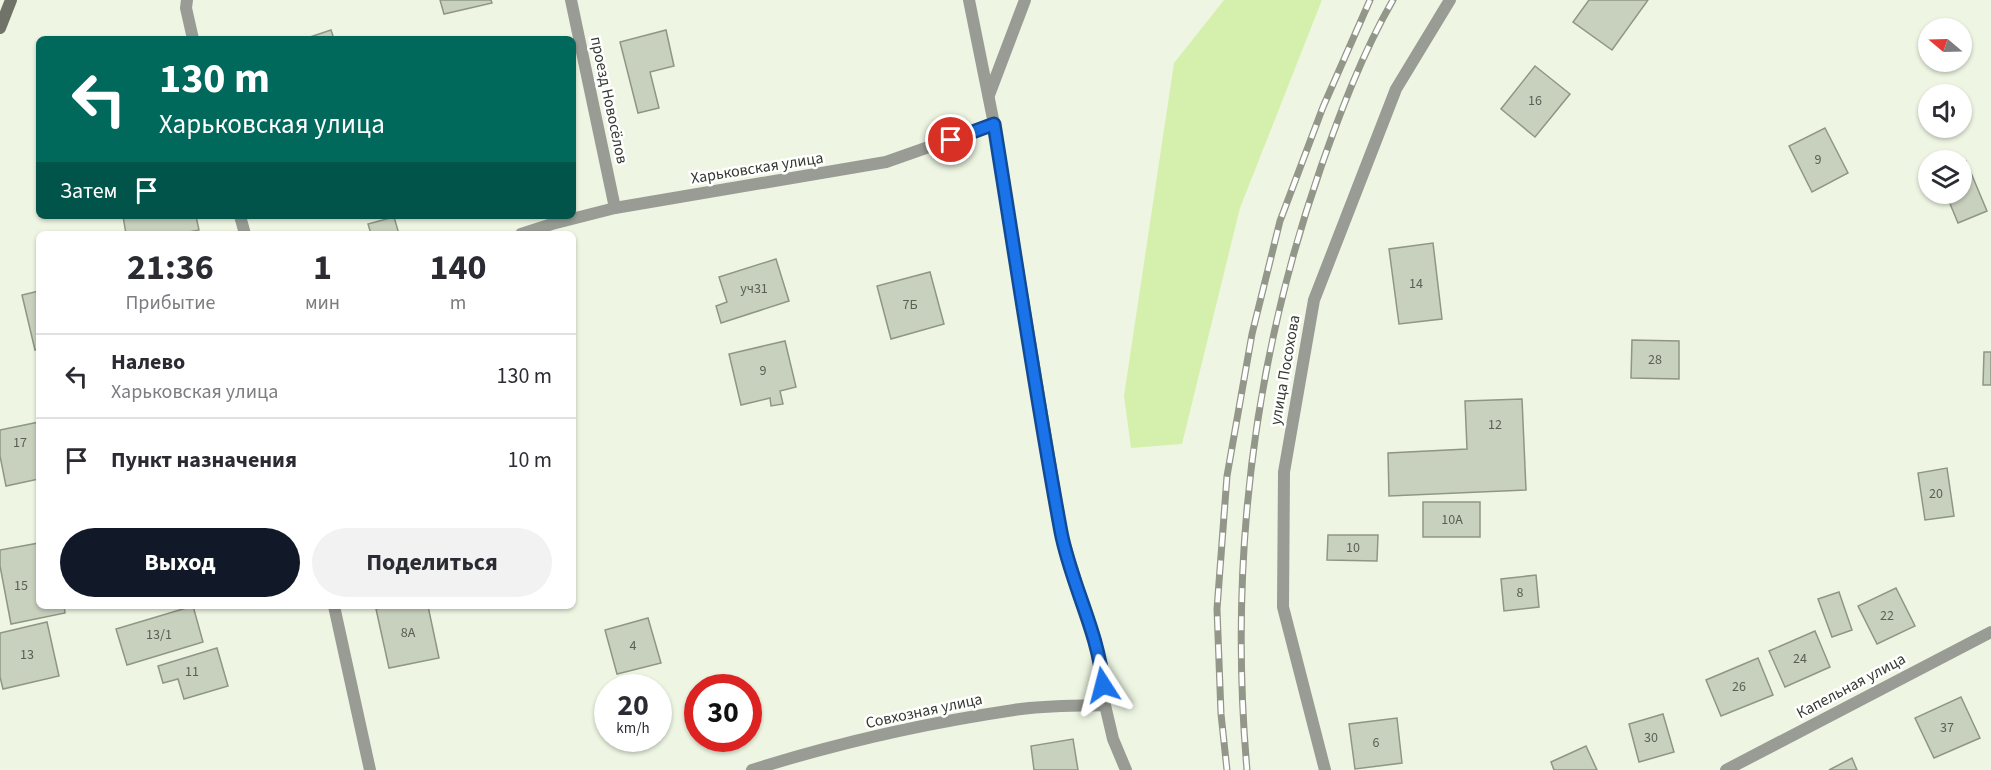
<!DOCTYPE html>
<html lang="ru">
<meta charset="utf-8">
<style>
body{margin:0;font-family:"Source Sans 3",sans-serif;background:#f2f2f3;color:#2b2b33;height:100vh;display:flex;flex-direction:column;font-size:22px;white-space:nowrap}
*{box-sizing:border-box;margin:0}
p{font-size:20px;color:#7c7c81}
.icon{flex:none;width:33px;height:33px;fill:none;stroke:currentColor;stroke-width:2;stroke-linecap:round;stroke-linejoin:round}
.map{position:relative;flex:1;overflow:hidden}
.panel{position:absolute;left:36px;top:231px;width:540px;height:378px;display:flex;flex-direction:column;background:#fff;border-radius:9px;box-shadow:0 2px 4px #0004}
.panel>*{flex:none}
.guide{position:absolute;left:36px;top:36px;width:540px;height:183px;border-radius:9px;box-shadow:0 2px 4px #0004;background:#00695c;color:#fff;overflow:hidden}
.needle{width:39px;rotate:289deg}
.buttons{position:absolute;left:1918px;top:18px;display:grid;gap:12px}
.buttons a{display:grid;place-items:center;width:54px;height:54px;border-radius:50%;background:#fff;box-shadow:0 2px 4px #0004;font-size:30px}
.speed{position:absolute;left:594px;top:674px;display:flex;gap:12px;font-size:30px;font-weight:700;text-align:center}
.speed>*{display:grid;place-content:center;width:78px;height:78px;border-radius:50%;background:#fff;box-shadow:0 2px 4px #0004;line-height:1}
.speed small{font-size:15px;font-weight:400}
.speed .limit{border:9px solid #d22;background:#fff;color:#111}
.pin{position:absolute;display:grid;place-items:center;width:51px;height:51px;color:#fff;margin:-26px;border:3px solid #fff;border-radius:50%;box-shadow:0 2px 6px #0007}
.me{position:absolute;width:66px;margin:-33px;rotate:351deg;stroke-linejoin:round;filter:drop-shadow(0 0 4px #0008)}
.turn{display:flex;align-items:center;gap:21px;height:126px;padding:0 24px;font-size:27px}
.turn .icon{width:78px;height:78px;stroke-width:2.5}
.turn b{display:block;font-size:42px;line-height:51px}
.then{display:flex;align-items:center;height:57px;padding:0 24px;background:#0003;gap:12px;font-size:22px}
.eta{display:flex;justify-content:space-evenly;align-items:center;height:102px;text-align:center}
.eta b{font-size:36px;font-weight:700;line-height:42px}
.button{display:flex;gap:12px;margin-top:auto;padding:12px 24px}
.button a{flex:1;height:69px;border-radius:36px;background:#111827;color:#fff;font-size:24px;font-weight:700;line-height:69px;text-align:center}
.button a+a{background:#f2f2f3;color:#2b2b33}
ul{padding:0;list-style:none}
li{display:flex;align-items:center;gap:18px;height:84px;padding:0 24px;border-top:2px solid #e1e1e2}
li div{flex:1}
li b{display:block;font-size:22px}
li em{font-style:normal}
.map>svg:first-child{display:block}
</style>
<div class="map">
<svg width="1991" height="770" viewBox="0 0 1991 770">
<rect width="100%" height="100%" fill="#eef6e3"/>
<!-- green -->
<polygon fill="#d5f0ac" points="1224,0 1322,0 1240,208 1182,444 1131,448 1124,396 1174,63"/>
<!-- building -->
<g fill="#c8d0be" stroke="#8f9685" stroke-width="1.5">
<polygon points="440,0 491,0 492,3 444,14"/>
<polygon points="1589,0 1648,0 1612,50 1573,22"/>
<polygon points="331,30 334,39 304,39"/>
<polygon points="666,30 674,66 650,72 659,108 638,113 620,42"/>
<polygon points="1535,66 1570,94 1535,137 1501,109"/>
<polygon points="1825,128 1848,173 1812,192 1789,146"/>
<polygon points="1966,161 1987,211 1958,223 1946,194 1962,194 1962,163"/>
<polygon points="123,216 196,216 199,230 179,234 126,234"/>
<polygon points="394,217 399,234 371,234 368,224"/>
<polygon points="1433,243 1442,319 1399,324 1389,249"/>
<polygon points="776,259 789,301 721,323 716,306 727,302 719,277"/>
<polygon points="930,272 944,324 891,339 877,286"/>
<polygon points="39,291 39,349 35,350 22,295"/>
<polygon points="1632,340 1679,341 1679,379 1631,378"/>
<polygon points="785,341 796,387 780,391 783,404 771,406 770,398 741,405 729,354"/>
<polygon points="1984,352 1991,352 1991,385 1983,385"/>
<polygon points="1522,399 1526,490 1389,496 1388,453 1467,449 1465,401"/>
<polygon points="39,422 39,479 6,486 0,456 0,430"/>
<polygon points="1947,468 1954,516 1925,520 1918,473"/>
<rect x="1423" y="502" width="57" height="35"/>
<polygon points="1328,535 1378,535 1377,561 1327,560"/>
<polygon points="39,543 39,606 64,606 65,613 11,624 0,566 0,550"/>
<polygon points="1536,575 1539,607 1504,611 1501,579"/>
<polygon points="1896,588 1915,626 1877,644 1858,606"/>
<polygon points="1839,592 1852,630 1832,637 1818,599"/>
<polygon points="193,606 203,642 127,665 116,629"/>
<polygon points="389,606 428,606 439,658 389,668 376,609"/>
<polygon points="648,618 661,663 617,674 605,630"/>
<polygon points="47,622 59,676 3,689 0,677 0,633"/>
<polygon points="1815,631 1830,667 1785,687 1769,651"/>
<polygon points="217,648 228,686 184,699 178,679 163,683 158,666"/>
<polygon points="1758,658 1773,695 1721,716 1706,680"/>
<polygon points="1961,697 1980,738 1934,758 1915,718"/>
<polygon points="1663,714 1674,752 1639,762 1629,724"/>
<polygon points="1397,718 1402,763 1355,769 1349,724"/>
<polygon points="1073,739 1078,770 1034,770 1031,746"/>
<polygon points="1586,746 1597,770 1554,770 1551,762"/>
<polygon points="1852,758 1857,770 1829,770"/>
</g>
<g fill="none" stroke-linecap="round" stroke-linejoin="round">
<!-- street -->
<g stroke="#999c94" stroke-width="12">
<polyline points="187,0 186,8 193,39"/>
<polyline points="571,0 615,208"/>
<polyline points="969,0 994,124 1062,535 1102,666 1105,705 1113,739 1126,770"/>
<polyline points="989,95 1025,0"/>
<polyline points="240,216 245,234"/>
<polyline points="521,234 552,224 615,208 886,162 994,124"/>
<polyline points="334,606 370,770"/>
<path d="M752,770C837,743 926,723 1014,710C1044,705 1075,706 1105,705"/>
<polyline points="1325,770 1283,607 1284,472 1314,300 1396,89 1450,0"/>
<polyline points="1726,770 1991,632"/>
</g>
<!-- secondary -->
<polyline stroke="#6f7368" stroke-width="12" points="0,28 11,0"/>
<defs>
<g id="rail">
<polyline points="1227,770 1221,714 1217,609 1227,476 1252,334 1280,221 1323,107 1370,0"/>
<path d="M1247,770C1229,564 1253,362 1321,167C1341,110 1363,52 1393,0"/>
</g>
</defs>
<!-- rail casing -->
<use href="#rail" stroke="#92978a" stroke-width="7"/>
<!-- rail -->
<use href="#rail" stroke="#fff" stroke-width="4.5" stroke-dasharray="14" stroke-linecap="butt"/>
</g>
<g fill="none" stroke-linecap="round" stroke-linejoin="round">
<defs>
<path id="route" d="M951,140L994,124C1016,260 1036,397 1061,532C1071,584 1099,633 1103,685"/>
</defs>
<!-- route casing -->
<use href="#route" stroke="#114b97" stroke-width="15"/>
<!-- route -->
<use href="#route" stroke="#1a73e8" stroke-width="10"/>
</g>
<g text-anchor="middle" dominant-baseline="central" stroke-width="5" stroke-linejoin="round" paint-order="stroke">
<!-- number labels -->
<g font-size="14" fill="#5a5f54">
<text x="1535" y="101">16</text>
<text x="1818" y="160">9</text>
<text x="1416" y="284">14</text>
<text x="754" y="289">уч31</text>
<text x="910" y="305">7Б</text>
<text x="1655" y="360">28</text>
<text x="763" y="371">9</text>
<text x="1495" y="425">12</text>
<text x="20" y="443">17</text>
<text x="1936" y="494">20</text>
<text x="1452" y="520">10А</text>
<text x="1353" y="548">10</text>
<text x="21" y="586">15</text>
<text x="1520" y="593">8</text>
<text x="1887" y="616">22</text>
<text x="408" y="633">8А</text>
<text x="159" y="635">13/1</text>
<text x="633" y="646">4</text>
<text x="27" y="655">13</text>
<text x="1800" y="659">24</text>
<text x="192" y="672">11</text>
<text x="1739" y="687">26</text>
<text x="1947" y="728">37</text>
<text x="1651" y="738">30</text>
<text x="1376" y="743">6</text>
</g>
<!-- street labels -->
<g font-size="16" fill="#363931" stroke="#fff">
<text transform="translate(609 100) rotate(78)">проезд Новосёлов</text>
<text transform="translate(757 168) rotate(-9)">Харьковская улица</text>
<text transform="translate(1285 370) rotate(-80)">улица Посохова</text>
<text transform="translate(1851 686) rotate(-28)">Капельная улица</text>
<text transform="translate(924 711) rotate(-12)">Совхозная улица</text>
</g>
</g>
</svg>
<div class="buttons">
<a><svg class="needle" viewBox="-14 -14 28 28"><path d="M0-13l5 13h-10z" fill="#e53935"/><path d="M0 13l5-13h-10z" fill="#7c7c81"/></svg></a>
<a><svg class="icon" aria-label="sound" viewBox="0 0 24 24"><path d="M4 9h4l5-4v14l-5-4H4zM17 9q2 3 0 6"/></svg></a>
<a><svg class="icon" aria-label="layers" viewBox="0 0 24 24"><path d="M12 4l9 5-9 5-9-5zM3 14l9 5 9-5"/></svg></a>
</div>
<div class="speed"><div>20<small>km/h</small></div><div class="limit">30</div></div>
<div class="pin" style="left:951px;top:140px;background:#d93025"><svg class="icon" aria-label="arrive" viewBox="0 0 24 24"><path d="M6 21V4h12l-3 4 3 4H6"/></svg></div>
<svg class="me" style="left:1103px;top:685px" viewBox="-20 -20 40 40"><path d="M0-17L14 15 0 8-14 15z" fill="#1a73e8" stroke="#fff" stroke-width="4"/></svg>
<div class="guide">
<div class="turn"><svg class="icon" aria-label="left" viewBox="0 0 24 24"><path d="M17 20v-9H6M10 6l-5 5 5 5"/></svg><div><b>130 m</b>Харьковская улица</div></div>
<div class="then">Затем<svg class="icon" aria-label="arrive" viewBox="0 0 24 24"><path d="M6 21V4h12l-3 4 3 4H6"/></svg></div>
</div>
<section class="panel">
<div class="eta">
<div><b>21:36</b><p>Прибытие</p></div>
<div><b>1</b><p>мин</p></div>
<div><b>140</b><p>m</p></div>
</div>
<ul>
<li><svg class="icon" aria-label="left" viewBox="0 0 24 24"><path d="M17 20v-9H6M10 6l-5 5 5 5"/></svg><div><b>Налево</b><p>Харьковская улица</p></div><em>130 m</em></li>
<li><svg class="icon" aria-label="arrive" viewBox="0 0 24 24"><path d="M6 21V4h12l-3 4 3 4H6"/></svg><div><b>Пункт назначения</b></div><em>10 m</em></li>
</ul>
<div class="button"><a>Выход</a><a>Поделиться</a></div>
</section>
</div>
